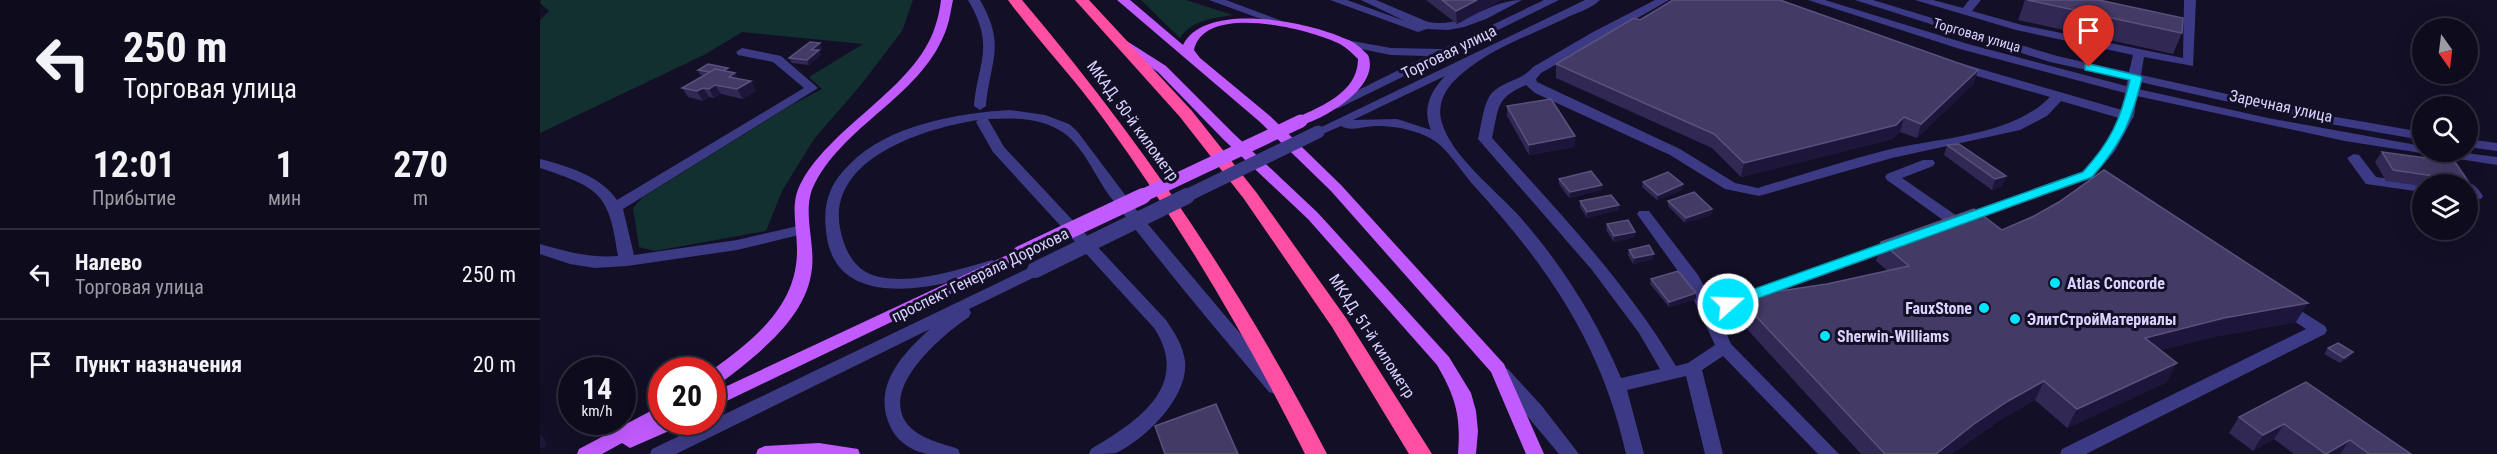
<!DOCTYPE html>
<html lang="ru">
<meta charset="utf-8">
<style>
body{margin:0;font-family:"Roboto Condensed",sans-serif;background:#171425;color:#f1f3f6;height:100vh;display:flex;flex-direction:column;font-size:22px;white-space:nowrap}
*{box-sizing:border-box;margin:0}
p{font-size:20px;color:#9b9ba3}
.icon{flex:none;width:33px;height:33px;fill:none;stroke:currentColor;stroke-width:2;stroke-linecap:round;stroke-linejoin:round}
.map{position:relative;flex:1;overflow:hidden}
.drawer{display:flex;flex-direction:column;background:#0e0b1c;width:540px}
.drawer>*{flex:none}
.guide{background:#0e0b1c;color:#f1f3f6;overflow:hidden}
.needle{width:39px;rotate:166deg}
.buttons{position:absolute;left:1872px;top:18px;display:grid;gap:12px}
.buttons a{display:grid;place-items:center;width:66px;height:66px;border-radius:50%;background:#0e0b1c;box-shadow:0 6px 24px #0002,0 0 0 2px #2e2b3b;font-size:30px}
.speed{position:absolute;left:18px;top:357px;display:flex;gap:12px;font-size:30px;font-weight:700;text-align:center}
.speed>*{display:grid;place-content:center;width:78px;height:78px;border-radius:50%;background:#0e0b1c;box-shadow:0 6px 24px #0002,0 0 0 2px #2e2b3b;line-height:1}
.speed small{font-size:15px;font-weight:400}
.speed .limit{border:9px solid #d22;background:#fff;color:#111}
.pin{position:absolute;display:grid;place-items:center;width:51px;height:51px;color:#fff;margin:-62px -26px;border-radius:50% 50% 50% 0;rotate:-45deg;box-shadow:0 0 6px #0007}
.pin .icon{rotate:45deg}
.me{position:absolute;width:66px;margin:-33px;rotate:70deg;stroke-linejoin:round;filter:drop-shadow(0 0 4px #0008)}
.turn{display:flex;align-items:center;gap:21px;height:126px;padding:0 24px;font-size:27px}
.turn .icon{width:78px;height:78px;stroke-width:2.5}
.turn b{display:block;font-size:42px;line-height:51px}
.eta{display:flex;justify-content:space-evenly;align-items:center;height:102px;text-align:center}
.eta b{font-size:36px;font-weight:700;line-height:42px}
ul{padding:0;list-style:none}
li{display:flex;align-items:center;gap:18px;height:90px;padding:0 24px;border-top:2px solid #2e2b3b}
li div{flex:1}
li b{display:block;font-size:22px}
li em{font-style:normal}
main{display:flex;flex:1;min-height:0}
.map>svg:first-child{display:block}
</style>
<main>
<section class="drawer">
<div class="guide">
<div class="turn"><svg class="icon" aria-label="left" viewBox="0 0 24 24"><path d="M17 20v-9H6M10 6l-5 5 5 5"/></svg><div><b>250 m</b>Торговая улица</div></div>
</div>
<div class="eta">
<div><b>12:01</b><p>Прибытие</p></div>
<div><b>1</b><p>мин</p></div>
<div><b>270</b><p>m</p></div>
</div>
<ul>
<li><svg class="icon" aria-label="left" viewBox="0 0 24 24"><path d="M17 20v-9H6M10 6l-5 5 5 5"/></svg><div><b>Налево</b><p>Торговая улица</p></div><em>250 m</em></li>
<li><svg class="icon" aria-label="arrive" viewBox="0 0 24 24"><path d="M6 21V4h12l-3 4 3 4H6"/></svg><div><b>Пункт назначения</b></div><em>20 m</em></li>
</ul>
</section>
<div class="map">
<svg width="1957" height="454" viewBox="0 0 1957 454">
<rect width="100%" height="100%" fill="#130f26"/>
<!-- green -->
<g fill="#12302f">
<polygon points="1,0 373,0 362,31 320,86 274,139 242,191 226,231 115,251 99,247 93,208 103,197 248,107 282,89 269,77 323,44 202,32 166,54 0,133 0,20 9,11 0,3"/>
<path d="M601,0H646L693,15C673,18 650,21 640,38Z"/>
</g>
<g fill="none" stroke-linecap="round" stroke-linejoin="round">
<!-- minor -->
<g fill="#3d3a85" fill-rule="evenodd">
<path d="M428,0H440C466,46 451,58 446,106L440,110L434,106C439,59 455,46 428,0Z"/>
<polygon points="669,0 686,0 750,24 748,26 740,26"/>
<path d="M790,0H807L865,21L821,0H836L888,22C926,29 947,0 982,0L946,19L924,27L908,30L887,29L878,32Z"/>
<polygon points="1004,0 1019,0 799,108 794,109 788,105 887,56 851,55 801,45 801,39 851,48 902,49"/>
<path d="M1045,0H1060C1051,9 1035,13 1024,19C986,37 943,51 913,82C903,93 897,107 902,123C912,157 957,191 980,217C1022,265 1057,320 1081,378L1120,369L1099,333L1052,270L938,139C941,127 943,107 949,97C959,81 981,82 993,67L1053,32L1115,0H1129L1001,73L996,79L997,82L1140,149L1195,183L1218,188C1261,175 1304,161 1347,150C1398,138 1472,136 1510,97L1416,70L1414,67L1420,63L1582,110L1585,93L1420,49L1268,0H1285L1428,44L1586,86L1588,79L1510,62L1315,0H1333L1517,56L1589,72L1593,55L1476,30L1375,0H1393L1423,8L1429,0H1441L1432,11L1482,25L1643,58L1644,0H1656L1653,66L1604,57L1601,75L1773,113L1882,132V140L1773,121L1600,82L1598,89L1728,118L1882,146V152H1918L1957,157V165L1805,141L1597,96L1594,116L1575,151L1552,178L1415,227L1410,225L1347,180L1345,177L1347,174L1383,160H1393L1395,163L1393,166L1362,178L1417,216L1542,172L1562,149L1579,118L1521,101L1507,116L1480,130L1352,158L1219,196L1185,189L1130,155L995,93L986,85C955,98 959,108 952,138C1018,211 1085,281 1136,366L1148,363L1175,345L1145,281L1097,214L1099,211H1109L1158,275L1173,303L1353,240H1363L1366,243L1363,246L1178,314L1191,344L1299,454H1278L1183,356L1162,370L1183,454H1165L1146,376L1087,390L1104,454H1086C1062,346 1009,268 936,188C924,175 913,157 901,146C885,131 857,126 836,126C826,126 810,132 801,126L778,136L771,132ZM905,76C890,92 882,109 891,130L857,119L813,120Z"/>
<path d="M202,48L241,56L278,88L83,209L94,255L197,240L262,225L270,230L267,233L197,250L87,266L55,268L30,264L0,254V244C29,252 48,258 78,256C69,193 60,188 0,168V159C27,166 61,176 77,200L264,88L233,62L198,55L196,52Z"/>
<path d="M470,110L505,115L529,124L537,131L601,216L741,382L744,387L741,392L735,394L729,392C675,328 622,265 572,199C555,178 544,144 519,130C498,117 472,118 448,119L464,147L626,320C635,333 643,346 645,361C649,397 605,439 576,453C569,454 557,454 549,454L551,449C597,422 652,386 614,328L453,152L436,122L438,120C380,129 277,162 303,240C309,259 319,272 339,277C377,284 416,270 452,260L460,265L458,269C404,286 294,317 286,231C283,204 289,184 309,165C347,125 418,113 470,110Z"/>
<polygon points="1928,139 1957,143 1957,151 1928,147"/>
<polygon points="1814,154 1819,155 1836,177 1885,184 1882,184 1882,192 1826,184 1807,158"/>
<path d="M1928,183C1935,184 1939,190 1943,196L1941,199H1928V184H1923Z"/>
<path d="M495,265L501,266L503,270L501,274L429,309L431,313L429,317C402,335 334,392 371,428C383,440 402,443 418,449L420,454C410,454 398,454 388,454C373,452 357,441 351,428C331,388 361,355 390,329L136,454H110L112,449Z"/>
<polygon points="1742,299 1785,326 1787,330 1785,334 1546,454 1520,454 1522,449 1766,329 1736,309 1734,305 1736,301"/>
<polygon points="962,368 968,369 1001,405 1039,454 1019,454 956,379 953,374 956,369"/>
</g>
<!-- major -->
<g fill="#c25bff" fill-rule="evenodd">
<path d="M401,0H413C411,9 410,18 407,27C385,94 307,122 275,183C261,209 275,239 272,268C268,311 230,344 199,369C191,375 182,383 172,386V370C214,340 258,305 257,249C257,225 249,203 262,181C294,124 375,88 395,27C398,18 400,9 401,0Z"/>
<path d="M577,0H590L643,45C665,0 770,22 806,39C815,42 822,49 828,55C841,86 785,119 761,125L756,124L754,121L756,118C782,106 818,92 818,59C812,53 807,48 800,44C770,29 664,2 654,50L660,58L730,116L801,185L964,364L1004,454H986L951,372L791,191L720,122Z"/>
<path d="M582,38L626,66L694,134L778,213L909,357L931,393L936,411L938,431L936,454H918C921,416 916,398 897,365L768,219L684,140L618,72L578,45L576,42Z"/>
<polygon points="480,249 485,250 488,254 485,258 172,408 172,393"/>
<polygon points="122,405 122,422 140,422 138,427 90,448 82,443 62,454 37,454 39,449"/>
<polygon points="279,443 318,449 320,454 216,454 218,449 225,446"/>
</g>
<!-- highway -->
<g fill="#ff4fa3" fill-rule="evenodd">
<path d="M468,0H482C602,141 702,290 787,454H765C707,338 641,226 565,121C535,79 499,42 468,0Z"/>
<polygon points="535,0 549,0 652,111 716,192 806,318 892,454 869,454 792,327 704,199 640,117"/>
</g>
<!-- minor-bridge-far1 -->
<polyline stroke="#3d3a85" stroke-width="13" points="644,197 778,132"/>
<!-- minor-bridge -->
<polyline stroke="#3d3a85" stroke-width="16" points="495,270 647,196"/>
<!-- major-bridge-far1 -->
<polyline stroke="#c25bff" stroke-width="13" points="600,197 761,121"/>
<!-- major-bridge -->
<polyline stroke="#c25bff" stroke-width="16" points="480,254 603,196"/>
</g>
<!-- wall -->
<g fill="#312854">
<polygon points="886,0 961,0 917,24"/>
<polygon points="1485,0 1642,33 1633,54 1478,20"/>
<polygon points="1100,20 1434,83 1377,138 1360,132 1352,139 1201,177 1172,148 1016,78 1016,64"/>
<polygon points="280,43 282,48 279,51 281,55 269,65 252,63 249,58"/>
<polygon points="158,70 195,73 198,79 211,81 216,91 203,99 181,94 174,98 169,97 163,101 148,97 142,88 164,75 160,75"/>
<polygon points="967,106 1035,136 1034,147 989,155 967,116"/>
<polygon points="1407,145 1466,176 1462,186 1452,190 1404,155"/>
<polygon points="1842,152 1928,181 1926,184 1882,184 1882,186 1846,181 1835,162"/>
<polygon points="1019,179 1062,185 1061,190 1029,198 1019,184"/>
<polygon points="1103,182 1143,184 1142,190 1117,200 1102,187"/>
<polygon points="1040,201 1079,205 1079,210 1047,218 1040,207"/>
<polygon points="1128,201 1172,209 1171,215 1145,223 1128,206"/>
<polygon points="1067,224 1095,232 1095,237 1074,242 1066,230"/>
<polygon points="1462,230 1756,322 1673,337 1621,350 1627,382 1527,428 1495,400 1460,420 1412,454 1321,454 1195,316 1198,297 1287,284 1348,271 1336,261 1341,242"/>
<polygon points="1089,250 1113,259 1093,264 1088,255"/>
<polygon points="1111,279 1156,293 1156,299 1129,307 1110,284"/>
<polygon points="1788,348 1809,358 1800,363 1784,354"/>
<polygon points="1766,382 1871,454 1754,454 1734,439 1713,451 1689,433 1699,417"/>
</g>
<!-- shaded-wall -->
<g fill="#1d163a">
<polygon points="937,0 961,0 917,24 916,11"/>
<polygon points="280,43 282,48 279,51 281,55 269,65 267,60 271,50"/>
<polygon points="1438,70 1434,83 1377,138 1381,124"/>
<polygon points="195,73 200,83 189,77"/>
<polygon points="211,81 216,91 203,99 197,89"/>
<polygon points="175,85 181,94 174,98 169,89"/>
<polygon points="163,88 169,97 163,101 157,91"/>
<polygon points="1364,117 1360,132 1352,139 1201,177 1204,163"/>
<polygon points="1035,136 1034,147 989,155 989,145"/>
<polygon points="1466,176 1462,186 1452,190 1455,179"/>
<polygon points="1143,184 1142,190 1117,200 1118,195"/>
<polygon points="1062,185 1061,190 1029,198 1030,192"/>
<polygon points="1079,205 1079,210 1047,218 1047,212"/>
<polygon points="1172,209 1171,215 1145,223 1146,218"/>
<polygon points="1095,232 1095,237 1074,242 1074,236"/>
<polygon points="1114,254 1113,259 1093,264 1094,258"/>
<polygon points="1156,293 1156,299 1129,307 1129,302"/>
<polygon points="1768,303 1756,322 1673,337 1595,357 1605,338 1684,318"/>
<polygon points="1813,352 1809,358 1800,363 1804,358"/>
<polygon points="1637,363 1627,382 1527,428 1537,409"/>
<polygon points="1504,381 1495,400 1460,420 1412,454 1396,454 1434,424 1468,401"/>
<polygon points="1744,424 1734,439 1713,451 1723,435"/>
<polygon points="0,434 5,440 7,446 0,449"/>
<polygon points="1810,440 1800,454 1786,454"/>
</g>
<!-- building -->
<g fill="#433a66" stroke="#5a527e" stroke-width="1.5">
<polygon points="902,0 937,0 916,11"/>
<polygon points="1133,0 1240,0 1438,70 1381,124 1364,117 1356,125 1204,163 1174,134 1016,64 1094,18 1100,20"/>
<polygon points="1487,0 1559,0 1643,18 1642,33"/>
<polygon points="270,42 280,43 271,50 279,50 267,60 249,58"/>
<polygon points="168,64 188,68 183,71 175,69 170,72 158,70"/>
<polygon points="175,69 195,73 189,77 211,81 197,89 175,85 169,89 163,88 157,91 142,88"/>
<polygon points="1011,99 1035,136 989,145 967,106"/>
<polygon points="1419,144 1466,176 1455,179 1407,145"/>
<polygon points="1842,152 1915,162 1928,181 1853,170"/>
<polygon points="1564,170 1768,303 1684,318 1605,338 1637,363 1537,409 1504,381 1468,401 1434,424 1396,454 1345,454 1198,297 1287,284 1369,266 1341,242 1434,209 1462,230 1492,217 1519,202"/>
<polygon points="1051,171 1062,185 1030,192 1019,179"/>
<polygon points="1128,172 1143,184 1118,195 1103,182"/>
<polygon points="1154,192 1172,209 1146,218 1128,201"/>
<polygon points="1071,195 1079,205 1047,212 1040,201"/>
<polygon points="1088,220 1095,232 1074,236 1067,224"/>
<polygon points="1109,245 1114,254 1094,258 1089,250"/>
<polygon points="1138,271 1156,293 1129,302 1111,279"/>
<polygon points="1798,343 1813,352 1804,358 1788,348"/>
<polygon points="1766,382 1871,454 1829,454 1810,440 1786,454 1744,424 1723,435 1699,417"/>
<polygon points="676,404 698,454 625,454 615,426"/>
</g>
<!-- route -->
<path fill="#00e5ff" stroke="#0095a6" stroke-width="1.5" d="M1549,64L1600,76L1602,78C1591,122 1582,143 1552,177L1194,307H1183L1181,304L1183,300L1543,172C1571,141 1580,121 1590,80L1545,70V65Z"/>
<!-- markers -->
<g fill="#00e5ff" stroke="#130f26" stroke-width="2">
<circle cx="1515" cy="283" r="6"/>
<circle cx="1444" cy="308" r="6"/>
<circle cx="1475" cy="319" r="6"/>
<circle cx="1285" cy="336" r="6"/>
</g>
<g text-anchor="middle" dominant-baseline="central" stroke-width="6" stroke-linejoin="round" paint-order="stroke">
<!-- far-street labels -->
<g font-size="14" fill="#d9d4ff" stroke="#130f26">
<text transform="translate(1437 35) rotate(16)">Торговая улица</text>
</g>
<!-- street labels -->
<g font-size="16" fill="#d9d4ff" stroke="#130f26">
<text transform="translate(909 52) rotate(-26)">Торговая улица</text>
<text transform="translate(1741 106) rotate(12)">Заречная улица</text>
<text transform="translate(593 121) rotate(54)">МКАД, 50-й километр</text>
<text transform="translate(440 275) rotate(-26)">проспект Генерала Дорохова</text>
<text transform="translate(832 336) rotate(57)">МКАД, 51-й километр</text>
</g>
<!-- poi labels -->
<g font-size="16" font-weight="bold" fill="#d9d4ff" stroke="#130f26" text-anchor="start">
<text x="1527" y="283">Atlas Concorde</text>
<text x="1432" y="308" text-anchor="end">FauxStone</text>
<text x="1487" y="319">ЭлитСтройМатериалы</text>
<text x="1297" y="336">Sherwin-Williams</text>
</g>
</g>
</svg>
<div class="buttons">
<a><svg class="needle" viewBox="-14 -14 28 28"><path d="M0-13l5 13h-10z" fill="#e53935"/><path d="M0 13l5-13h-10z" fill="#9b9ba3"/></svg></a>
<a><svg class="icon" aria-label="search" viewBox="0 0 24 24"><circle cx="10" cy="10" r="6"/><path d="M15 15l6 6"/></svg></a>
<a><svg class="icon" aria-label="layers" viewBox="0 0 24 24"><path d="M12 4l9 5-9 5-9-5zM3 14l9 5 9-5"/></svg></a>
</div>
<div class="speed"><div>14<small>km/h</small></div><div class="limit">20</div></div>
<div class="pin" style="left:1549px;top:67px;background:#d93025"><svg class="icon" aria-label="arrive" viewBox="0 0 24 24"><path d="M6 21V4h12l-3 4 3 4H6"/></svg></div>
<svg class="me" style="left:1188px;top:304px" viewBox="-20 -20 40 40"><circle r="17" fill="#00e5ff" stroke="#fff" stroke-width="3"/><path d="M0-11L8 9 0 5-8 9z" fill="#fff"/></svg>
</div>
</main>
